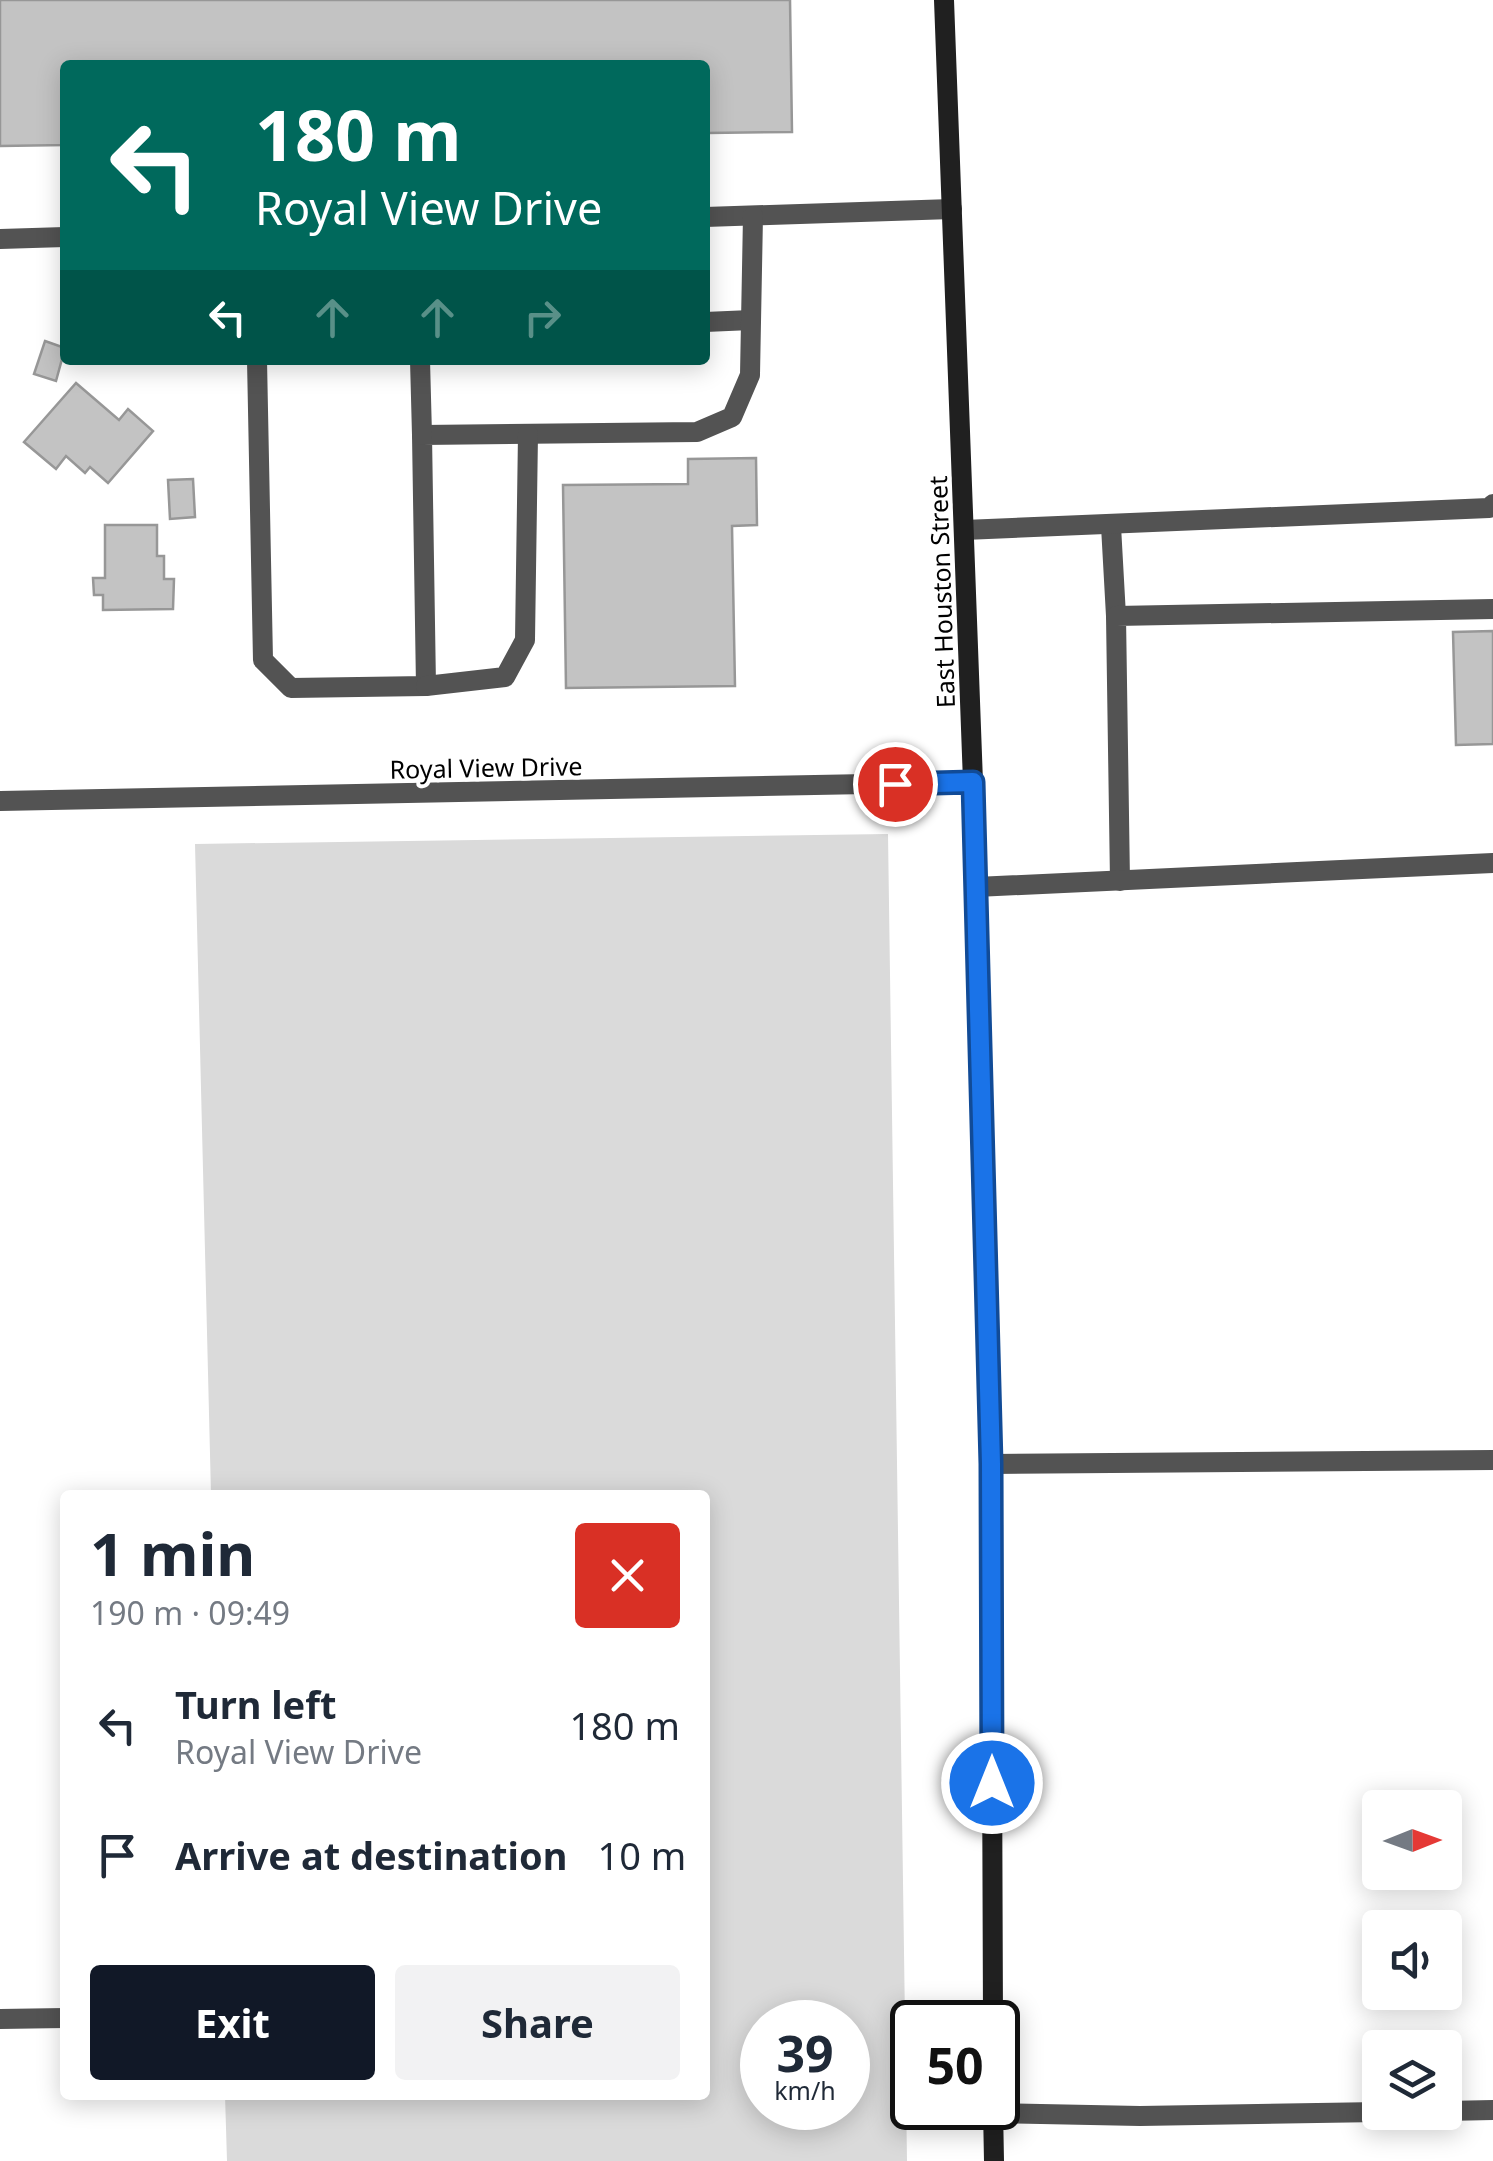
<!DOCTYPE html>
<meta charset="utf-8">
<style>
body{margin:0;font-family:"Noto Sans",sans-serif;background:#f2f2f3;color:#1f2937;height:100vh;display:flex;flex-direction:column;font-size:38px;white-space:nowrap}
*{box-sizing:border-box;margin:0}
p{font-size:32px;color:#747a83}
.icon{flex:none;width:55px;height:55px;fill:none;stroke:currentColor;stroke-width:2;stroke-linecap:round;stroke-linejoin:round}
.map{position:relative;flex:1;overflow:hidden}
.details{position:absolute;left:60px;top:1490px;width:650px;height:610px;display:flex;flex-direction:column;background:#fff;border-radius:10px;box-shadow:0 5px 25px #0003}
.details>*{flex:none}
.hud{position:absolute;left:60px;top:60px;width:650px;height:305px;border-radius:10px;box-shadow:0 5px 25px #0003;background:#00695c;color:#fff;overflow:hidden}
.needle{width:65px;rotate:89deg}
.buttons{position:absolute;left:1362px;top:1790px;display:grid;gap:20px}
.buttons a{display:grid;place-items:center;width:100px;height:100px;border-radius:10px;background:#fff;box-shadow:0 5px 25px #0003;font-size:50px}
.speed{position:absolute;left:740px;top:2000px;display:flex;gap:20px;font-size:50px;font-weight:700;text-align:center}
.speed>*{display:grid;place-content:center;width:130px;height:130px;border-radius:50%;background:#fff;box-shadow:0 5px 25px #0003;line-height:1}
.speed small{font-size:25px;font-weight:400}
.speed .limit{border:5px solid #111;border-radius:15px;background:#fff;color:#111}
.pin{position:absolute;display:grid;place-items:center;width:85px;height:85px;color:#fff;margin:-42px;border:5px solid #fff;border-radius:50%;box-shadow:0 2px 10px #0007}
.me{position:absolute;width:110px;margin:-55px;rotate:0deg;stroke-linejoin:round;filter:drop-shadow(0 0 8px #0008)}
.turn{display:flex;align-items:center;gap:35px;height:210px;padding:0 30px;font-size:45px}
.turn .icon{width:130px;height:130px;stroke-width:2.5}
.turn b{display:block;font-size:70px;line-height:85px}
.lanes{display:flex;align-items:center;height:95px;padding:0 30px;background:#0003;justify-content:center;gap:50px;direction:ltr}
.lanes .off{opacity:.35}
.round{display:grid;place-items:center;flex:none;width:105px;height:105px;border-radius:10px;background:#f2f2f3}
.headline{display:flex;align-items:center;justify-content:space-between;height:170px;padding:0 30px}
h1{font-size:60px;font-weight:700;line-height:75px}
.button{display:flex;gap:20px;margin-top:auto;padding:20px 30px}
.button a{flex:1;height:115px;border-radius:10px;background:#111827;color:#fff;font-size:40px;font-weight:700;line-height:115px;text-align:center}
.button a+a{background:#f2f2f3;color:#1f2937}
ul{padding:0;list-style:none}
li{display:flex;align-items:center;gap:30px;height:130px;padding:0 30px}
li div{flex:1}
li b{display:block;font-size:38px}
li em{font-style:normal}
.map>svg:first-child{display:block}
</style>
<div class="map">
<svg width="1493" height="2161" viewBox="0 0 1493 2161">
<rect width="100%" height="100%" fill="#fff"/>
<!-- green -->
<path fill="#dadada" fill-rule="evenodd" d="M888,834L907,2161H227L225,2095H705V1495H211L195,844ZM762,2022H848V2108H762Z"/>
<!-- building -->
<g fill="#c3c3c3" stroke="#979797" stroke-width="2.5">
<polygon points="0,0 790,0 792,132 707,133 708,196 705,196 705,65 65,65 65,145 0,146"/>
<polygon points="45,341 65,348 56,381 34,374"/>
<polygon points="76,383 119,420 128,409 153,431 108,483 90,467 85,473 66,456 56,469 24,442"/>
<polygon points="756,458 757,525 732,526 735,686 566,688 563,485 688,484 688,459"/>
<polygon points="193,479 195,517 170,519 168,480"/>
<polygon points="105,525 157,525 157,556 164,556 164,579 174,579 173,609 103,610 103,595 94,595 93,578 105,578"/>
<polygon points="1493,631 1493,744 1456,745 1453,632"/>
</g>
<g fill="none" stroke-linecap="round" stroke-linejoin="round">
<!-- lane -->
<g stroke="#535353" stroke-width="20">
<polyline points="705,217 952,209"/>
<polyline points="0,239 65,237"/>
<polyline points="705,322 751,320"/>
<polyline points="257,360 263,660 291,688 426,686 422,435 697,432 732,417 750,375 753,216"/>
<polyline points="420,360 422,435"/>
<polyline points="1111,526 1116,616"/>
<polyline points="964,530 1489,508 1493,504"/>
<polyline points="426,686 505,677 525,640 528,434"/>
<polyline points="1120,881 1116,616 1493,609"/>
<polyline points="976,887 1493,863"/>
<polyline points="991,1464 1493,1460"/>
<polyline points="1445,2111 1493,2110"/>
<polyline points="993,2113 1140,2116 1380,2112"/>
</g>
<!-- street -->
<g stroke="#535353" stroke-width="20">
<polyline points="0,801 973,782"/>
<polyline points="0,2019 65,2018"/>
</g>
<!-- secondary -->
<g stroke="#202020" stroke-width="20">
<polyline points="944,0 973,782 991,1464 993,2022"/>
<polyline points="993,2108 994,2161"/>
</g>
</g>
<g fill="none" stroke-linecap="round" stroke-linejoin="round">
<defs>
<polyline id="route" points="895,784 973,782 991,1464 992,1783"/>
</defs>
<!-- route casing -->
<use href="#route" stroke="#114b97" stroke-width="25"/>
<!-- route -->
<use href="#route" stroke="#1a73e8" stroke-width="18"/>
</g>
<g text-anchor="middle" dominant-baseline="central" stroke-width="8" stroke-linejoin="round" paint-order="stroke">
<!-- street labels -->
<g font-size="25" fill="#000" stroke="#fff">
<text transform="translate(941 592) rotate(-92)">East Houston Street</text>
<text transform="translate(486 767) rotate(-1)">Royal View Drive</text>
</g>
</g>
</svg>
<div class="buttons">
<a><svg class="needle" viewBox="-14 -14 28 28"><path d="M0-13l5 13h-10z" fill="#e53935"/><path d="M0 13l5-13h-10z" fill="#747a83"/></svg></a>
<a><svg class="icon" aria-label="sound" viewBox="0 0 24 24"><path d="M4 9h4l5-4v14l-5-4H4zM17 9q2 3 0 6"/></svg></a>
<a><svg class="icon" aria-label="layers" viewBox="0 0 24 24"><path d="M12 4l9 5-9 5-9-5zM3 14l9 5 9-5"/></svg></a>
</div>
<div class="speed"><div>39<small>km/h</small></div><div class="limit">50</div></div>
<div class="pin" style="left:895px;top:784px;background:#d93025"><svg class="icon" aria-label="arrive" viewBox="0 0 24 24"><path d="M6 21V4h12l-3 4 3 4H6"/></svg></div>
<svg class="me" style="left:992px;top:1783px" viewBox="-20 -20 40 40"><circle r="17" fill="#1a73e8" stroke="#fff" stroke-width="3"/><path d="M0-11L8 9 0 5-8 9z" fill="#fff"/></svg>
<div class="hud">
<div class="turn"><svg class="icon" aria-label="left" viewBox="0 0 24 24"><path d="M17 20v-9H6M10 6l-5 5 5 5"/></svg><div><b>180 m</b>Royal View Drive</div></div>
<div class="lanes"><svg class="icon" aria-label="left" viewBox="0 0 24 24"><path d="M17 20v-9H6M10 6l-5 5 5 5"/></svg><svg class="icon off" aria-label="ahead" viewBox="0 0 24 24"><path d="M12 20V5M6 11l6-6 6 6"/></svg><svg class="icon off" aria-label="ahead" viewBox="0 0 24 24"><path d="M12 20V5M6 11l6-6 6 6"/></svg><svg class="icon off" aria-label="right" viewBox="0 0 24 24"><path d="M7 20v-9h11M14 6l5 5-5 5"/></svg></div>
</div>
<section class="details">
<div class="headline"><div><h1>1 min</h1><p>190 m · 09:49</p></div><a class="round" style="background:#d93025;color:#fff"><svg class="icon" aria-label="close" viewBox="0 0 24 24"><path d="M6 6l12 12M18 6L6 18"/></svg></a></div>
<ul>
<li><svg class="icon" aria-label="left" viewBox="0 0 24 24"><path d="M17 20v-9H6M10 6l-5 5 5 5"/></svg><div><b>Turn left</b><p>Royal View Drive</p></div><em>180 m</em></li>
<li><svg class="icon" aria-label="arrive" viewBox="0 0 24 24"><path d="M6 21V4h12l-3 4 3 4H6"/></svg><div><b>Arrive at destination</b></div><em>10 m</em></li>
</ul>
<div class="button"><a>Exit</a><a>Share</a></div>
</section>
</div>
